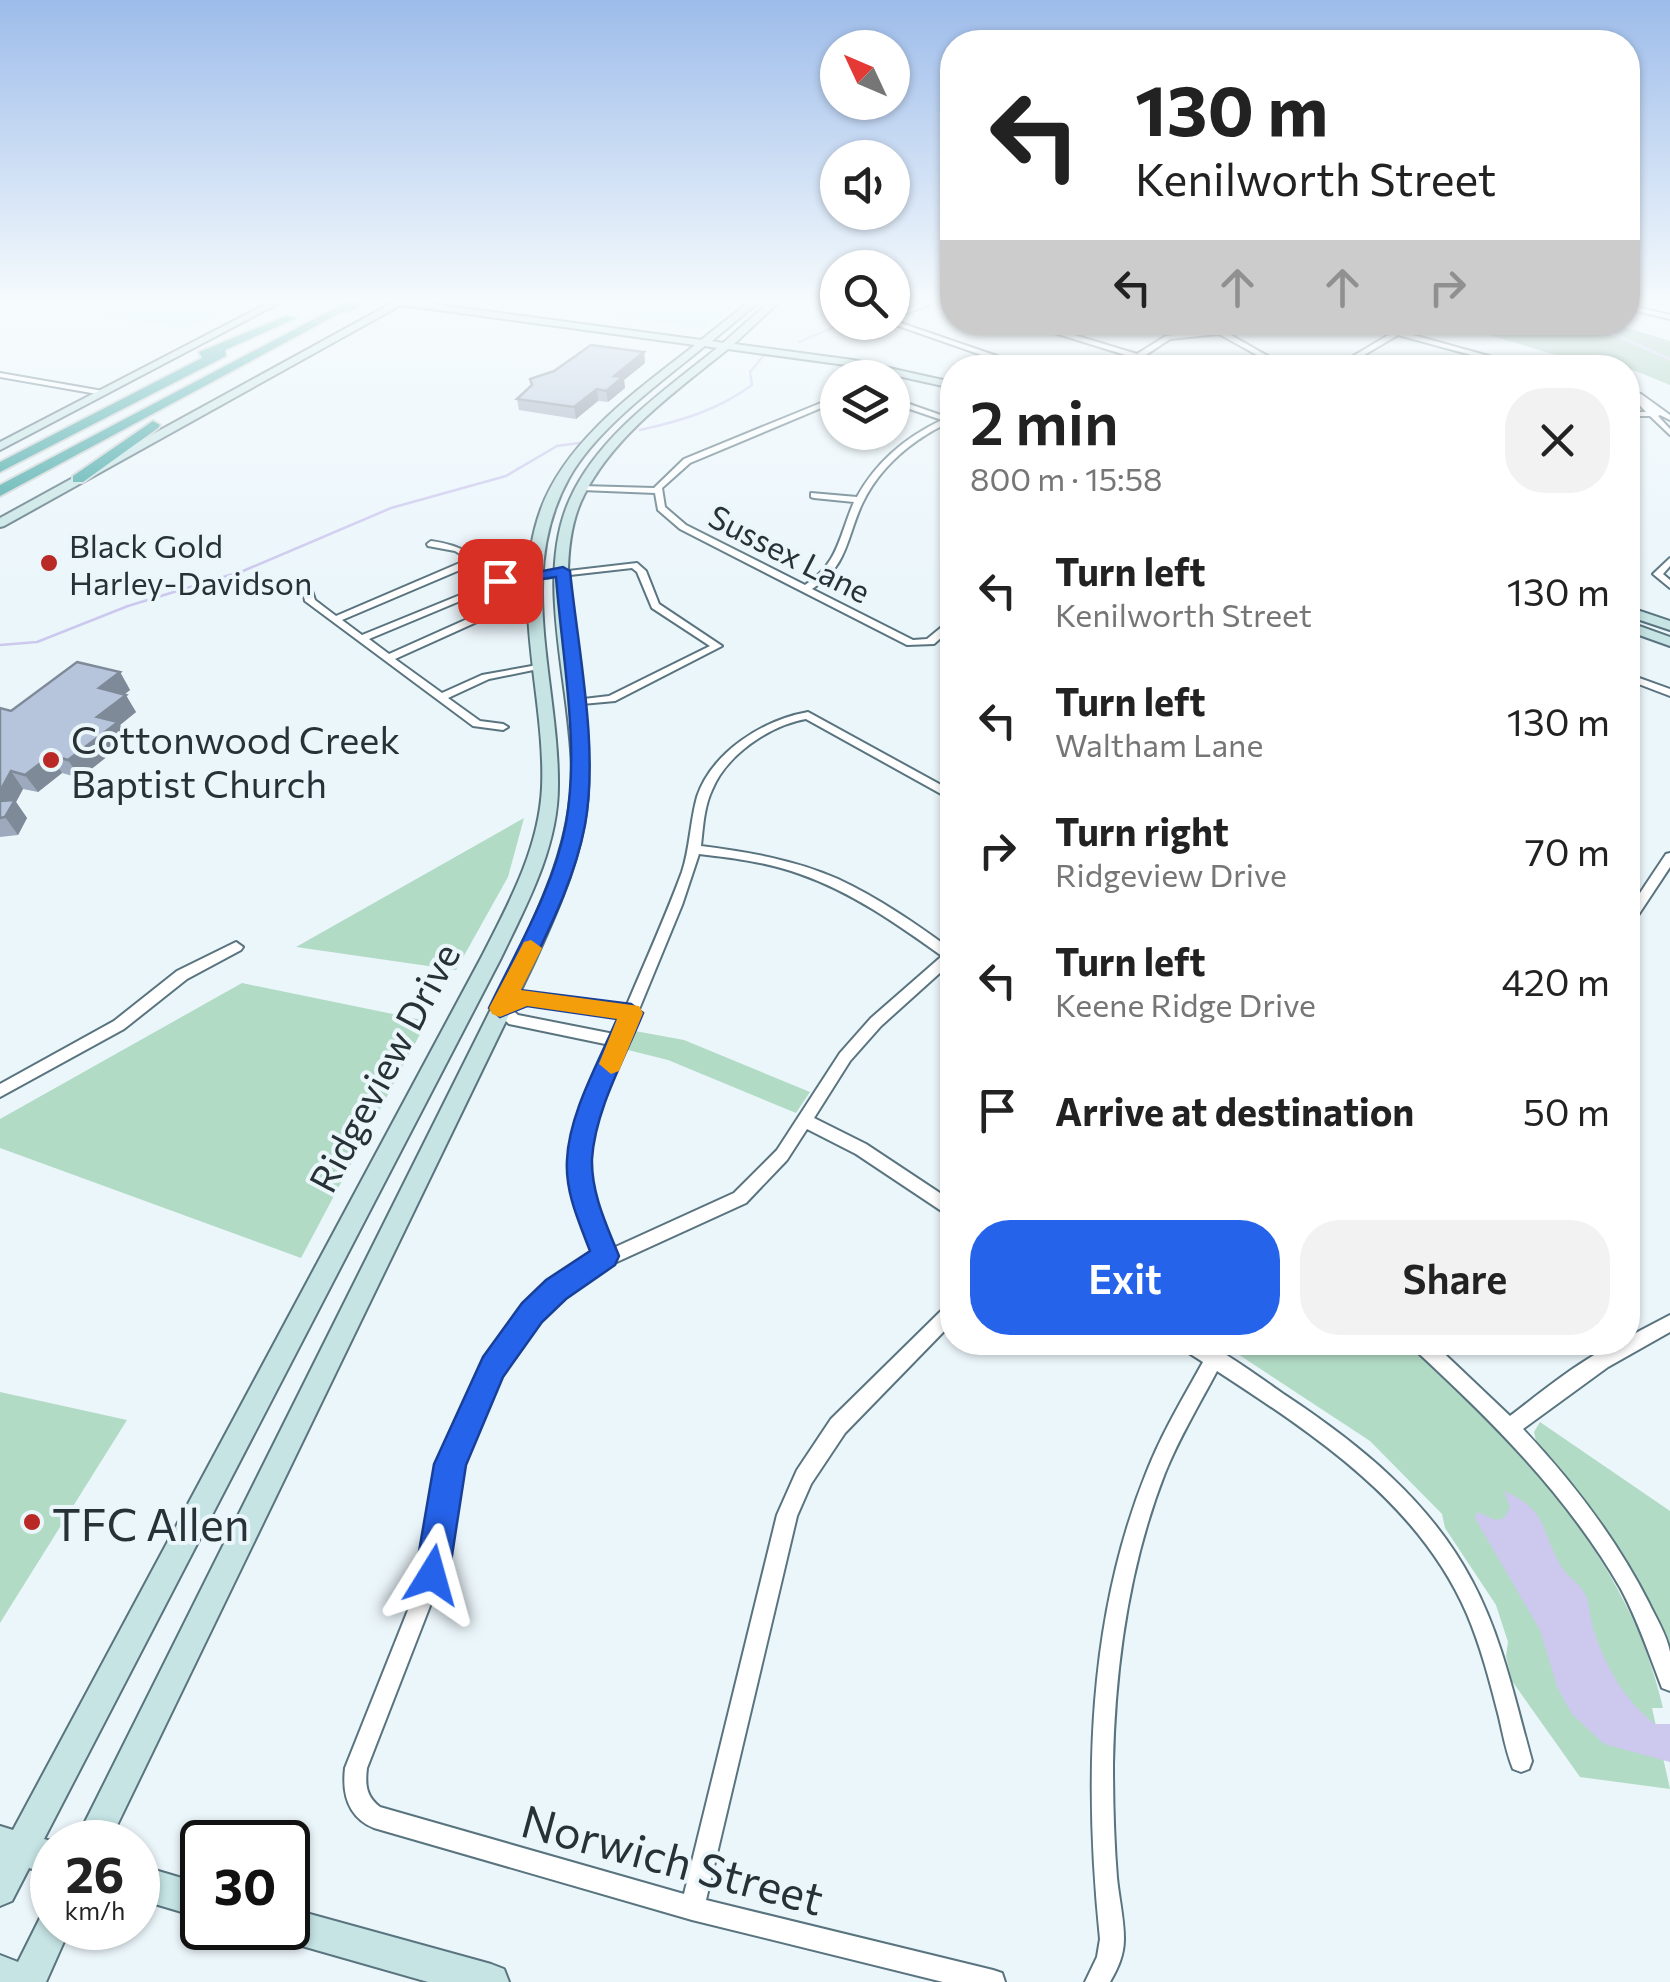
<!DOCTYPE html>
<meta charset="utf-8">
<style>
body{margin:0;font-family:Commissioner,sans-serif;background:#f2f2f2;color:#222;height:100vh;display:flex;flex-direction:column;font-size:38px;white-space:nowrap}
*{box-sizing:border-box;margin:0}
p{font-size:32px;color:#767676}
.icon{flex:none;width:55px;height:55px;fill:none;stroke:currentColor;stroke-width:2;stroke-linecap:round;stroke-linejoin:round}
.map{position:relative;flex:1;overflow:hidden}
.panel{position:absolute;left:940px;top:355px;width:700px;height:1000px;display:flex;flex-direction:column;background:#fff;border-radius:40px;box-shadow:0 2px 8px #0004}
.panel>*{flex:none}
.guide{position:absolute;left:940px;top:30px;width:700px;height:305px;border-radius:40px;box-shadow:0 2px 8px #0004;background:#fff;color:#222;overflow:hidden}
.needle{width:65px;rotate:314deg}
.fabs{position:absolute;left:820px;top:30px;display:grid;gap:20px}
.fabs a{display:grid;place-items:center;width:90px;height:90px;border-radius:50%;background:#fff;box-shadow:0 2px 8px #0004;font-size:50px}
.speed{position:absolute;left:30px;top:1820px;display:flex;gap:20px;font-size:50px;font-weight:700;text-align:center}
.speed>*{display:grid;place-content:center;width:130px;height:130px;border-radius:50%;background:#fff;box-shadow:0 2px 8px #0004;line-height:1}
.speed small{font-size:25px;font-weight:400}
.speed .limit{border:5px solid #111;border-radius:15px;background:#fff;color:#111}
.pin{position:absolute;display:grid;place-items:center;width:85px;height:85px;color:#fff;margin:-42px;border-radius:20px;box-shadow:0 5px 15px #0006}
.me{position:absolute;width:110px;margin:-55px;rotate:8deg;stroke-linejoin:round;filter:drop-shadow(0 0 8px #0008)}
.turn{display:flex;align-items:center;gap:35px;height:210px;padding:0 30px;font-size:45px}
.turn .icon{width:130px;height:130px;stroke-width:2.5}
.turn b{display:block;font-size:70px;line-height:85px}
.lanes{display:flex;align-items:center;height:95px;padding:0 30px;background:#0003;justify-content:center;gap:50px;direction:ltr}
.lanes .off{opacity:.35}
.round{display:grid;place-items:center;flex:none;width:105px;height:105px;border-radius:40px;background:#f2f2f2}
.overview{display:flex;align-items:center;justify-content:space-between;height:170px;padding:0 30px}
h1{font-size:60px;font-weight:600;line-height:75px}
.cta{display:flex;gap:20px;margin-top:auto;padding:20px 30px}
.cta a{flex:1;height:115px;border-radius:40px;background:#2563eb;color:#fff;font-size:40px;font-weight:600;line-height:115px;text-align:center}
.cta a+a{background:#f2f2f2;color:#222}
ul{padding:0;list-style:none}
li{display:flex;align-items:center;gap:30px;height:130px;padding:0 30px}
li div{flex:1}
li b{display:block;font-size:38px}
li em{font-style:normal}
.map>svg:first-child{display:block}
</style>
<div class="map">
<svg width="1670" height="1982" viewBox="0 0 1670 1982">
<rect width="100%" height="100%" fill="#ebf6fb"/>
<!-- built -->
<g fill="#d0eefc">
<polygon points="61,301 247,301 187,329 49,308"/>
<polygon points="501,301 739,301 704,329"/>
</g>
<!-- green -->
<g fill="#b2dbc5">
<polygon points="524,818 508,877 456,970 296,947"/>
<polygon points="242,983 427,1021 301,1258 0,1148 0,1119"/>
<polygon points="635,1031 684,1040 810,1092 796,1113 668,1060 628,1050"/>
<path d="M1221,1343H1407C1517,1444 1629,1557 1663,1708H1652L1670,1789L1580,1777L1512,1681L1506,1656L1508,1642L1496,1605L1445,1528L1442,1514L1370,1441Z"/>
<polygon points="0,1392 127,1420 0,1623"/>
<polygon points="1540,1422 1670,1511 1670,1644 1621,1553 1537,1445 1534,1432"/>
</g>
<!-- forest -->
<polygon fill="#9dc7b1" points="1408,323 1612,323 1670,341 1670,385 1628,368 1552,354 1486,334"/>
<!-- water -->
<path fill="#ccc8ee" d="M1504,1491C1546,1510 1540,1525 1558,1561C1564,1575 1581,1583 1587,1598C1590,1607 1590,1618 1593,1628C1605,1666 1624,1700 1655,1724H1670V1762L1604,1744L1572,1714L1558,1689L1540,1630L1475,1518L1478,1512L1495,1520L1504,1518L1510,1507Z"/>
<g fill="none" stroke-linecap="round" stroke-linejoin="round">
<!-- stream -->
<g stroke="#ccc8ee" stroke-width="2.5">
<polyline points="1544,322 1574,331 1609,332 1670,359"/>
<polyline points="799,342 846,322"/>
<path d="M640,430C681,421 718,410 752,385L750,372L764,355"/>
<polyline points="0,645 37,642 128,606 243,571 391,508 506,476 557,446 579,443"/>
</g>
<defs>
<g id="street">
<polygon points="928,301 938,301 892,319 892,315"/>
<polygon points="1628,305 1670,315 1670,319 1628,309"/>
<polygon points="892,320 1029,367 1030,368 1019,368 890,323"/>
<polygon points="1019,322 1031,322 1137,354 1166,336 1214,330 1217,328 1230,331 1227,333 1289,368 1280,368 1271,363 1252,368 1238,368 1266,360 1219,334 1170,339 1126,368 1118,368 1132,357"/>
<polygon points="1159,322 1184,322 1174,328"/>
<polygon points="1268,322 1280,322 1253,331 1250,329"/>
<polygon points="1354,322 1366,322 1532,368 1519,368 1398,335 1342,368 1333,368 1392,333"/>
<polygon points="0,373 103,391 107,393 103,395 0,377"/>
<polygon points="1634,393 1641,394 1670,415 1670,420 1660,415 1658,416 1670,429 1670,435 1650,416 1628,416 1628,412 1646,412 1630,395"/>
<path d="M838,396V401L690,463L662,488L665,507L686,525L805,585C839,563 839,536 854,502L814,498L811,497V493L857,497C876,462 906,437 942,420L892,403V398L952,419V423C940,425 929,433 918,440C895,456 874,478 862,504C846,539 848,566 812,589L913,640L927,639L949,621L952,620V628L934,644L907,645L680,529L658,510L655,493L582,490L578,488L582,486L654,488L684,459Z"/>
<path d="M431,541C461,545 479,556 499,579L637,563L646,571L659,604L722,646L615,701L571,705V701L575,700L609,696L710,646L652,608L637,572L632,568L508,582L504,583L517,597L510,607L395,659L442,693L482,675L543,664V668L489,679L448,698L480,721L503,724L508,727L503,730L473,726L305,601L303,590L311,588L315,600L336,616L469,559L455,551L428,546L427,544ZM474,564L492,582L362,635L342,620ZM496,586L507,597L503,603L389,654L369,639Z"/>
<polygon points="1670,558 1670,566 1663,574 1670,580 1670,588 1653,574"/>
<polygon points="1628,674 1670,689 1670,696 1628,680"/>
<path d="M808,712L952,791V800L806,719C770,725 726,755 712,790C704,807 703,827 701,846C748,852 795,860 838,879C879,898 916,924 952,950V962L881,1026L850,1061L814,1118L866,1144L952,1201V1216L946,1214L856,1154L807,1129L787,1160L746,1203L586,1276L538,1318L516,1346L459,1465L442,1575L367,1768C365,1785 366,1796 380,1807L684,1894L777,1515L797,1470L831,1419L946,1306L952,1304V1323L845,1433L811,1484L797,1516L706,1900L993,1970L1002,1973L1005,1982H943L692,1920L374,1828C348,1817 342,1794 345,1768L422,1575L441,1464L504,1334L526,1306L574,1266L596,1255C581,1216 570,1179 575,1137L610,1045L514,1025L509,1024L493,1008L495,1004L526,992L626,1007C645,962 665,918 682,872C690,848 690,822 697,797C712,752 763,720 808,712ZM699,854C733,858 767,862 800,874C852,892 897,924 942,956L871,1018L840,1053L777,1150L734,1193L611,1249L597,1212L591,1183V1137L614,1070L682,905ZM527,1002L622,1017L614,1034L518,1015L511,1009Z"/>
<polygon points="1670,853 1670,867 1633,923 1628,924 1628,911 1666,854"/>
<polygon points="236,942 243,947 241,950 187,979 124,1029 0,1097 0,1084 114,1021 177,971"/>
<path d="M1670,1315V1332L1608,1367L1523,1429C1572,1481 1616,1538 1649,1603C1656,1618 1667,1635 1670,1652C1670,1664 1670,1678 1670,1691L1662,1688C1649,1654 1638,1621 1621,1589C1567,1495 1491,1420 1413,1348L1410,1342H1432L1510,1416C1534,1398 1601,1342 1628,1342V1337Z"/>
<path d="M1178,1342C1185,1342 1194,1341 1201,1342C1216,1345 1269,1384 1285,1395C1359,1444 1430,1501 1472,1581C1502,1637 1515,1700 1532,1761L1529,1769L1521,1772L1513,1769C1506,1752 1503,1734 1499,1717C1490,1682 1481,1647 1467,1614C1419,1503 1315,1435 1217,1371C1199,1405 1179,1438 1165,1473C1129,1565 1115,1666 1113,1764C1113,1802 1114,1840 1117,1878C1119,1898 1124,1919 1124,1939C1124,1955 1118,1968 1110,1982H1085L1097,1957L1100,1939C1084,1783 1087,1619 1147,1471C1162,1433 1183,1398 1203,1362L1181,1348Z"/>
</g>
<g id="secondary">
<polygon points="272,301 283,301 0,450 0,442"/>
<path d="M384,301H411L701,340L750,301H760L712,341L723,343L770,301H780L734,344L853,360L952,382V388L853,366L728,349C676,391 614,435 584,495C544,573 592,705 588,791C585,852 558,910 533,965L109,1842H75L513,965C542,903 572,840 572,770C571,686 534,578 570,499C598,436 665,390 717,348L705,346C661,382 597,428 569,478C515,575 559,683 558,786C558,847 527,904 501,958L44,1839L55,1842H52V1875L29,1868L12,1901L0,1906V1826L13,1830L481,958C508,905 539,849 542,788C546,696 508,599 541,509C567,439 639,389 695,345L401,305L4,526L0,527V518L390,304Z"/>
<polygon points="1628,607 1670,621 1670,630 1628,616"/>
<polygon points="1628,622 1670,637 1670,646 1628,631"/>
<polygon points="138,1865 202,1884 202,1918 138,1899"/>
<polygon points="288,1908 491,1964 504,1969 509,1982 428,1982 288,1942 276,1937 272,1928 288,1928"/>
<polygon points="52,1911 52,1928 70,1928 46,1982 0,1982 0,1955 18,1962 41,1916"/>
</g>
<g id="highway">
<polygon points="341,305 351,307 0,496 0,485"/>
<polygon points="286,316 296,318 225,350 226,356 0,472 0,462 202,358 199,352"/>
<polygon points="153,421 160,425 158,428 83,482 73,482 73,476"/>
</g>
</defs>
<!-- street casing -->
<use href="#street" stroke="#59747f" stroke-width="4"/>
<!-- secondary casing -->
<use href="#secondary" stroke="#59747f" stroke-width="4"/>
<!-- highway casing -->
<use href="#highway" stroke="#cfd2d3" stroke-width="4"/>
<!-- street -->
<use href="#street" fill="#fff" fill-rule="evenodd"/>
<!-- secondary -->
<use href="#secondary" fill="#c6e4e4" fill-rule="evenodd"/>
<!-- highway -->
<use href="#highway" fill="#41a5a4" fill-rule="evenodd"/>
<defs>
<polyline id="highway-bridge" points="345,307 357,301"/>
</defs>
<!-- highway-bridge casing -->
<use href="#highway-bridge" stroke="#cfd2d3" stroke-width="15" stroke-linecap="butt"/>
<!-- highway-bridge -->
<use href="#highway-bridge" stroke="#41a5a4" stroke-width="12"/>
</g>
<!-- wall -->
<g fill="#9da9bc">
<polygon points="644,352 645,363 624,380 625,388 608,402 598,401 576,419 519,410 517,399"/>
<polygon points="120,672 130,690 124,695 136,712 120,725 128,740 80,778 62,773 38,792 23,789 16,802 27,818 18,835 0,837 0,708 11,711"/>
</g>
<!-- shaded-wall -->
<g fill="#7f8a99">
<polygon points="644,352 645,363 624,380 625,388 608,402 606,391 614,376"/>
<polygon points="597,389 598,401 576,419 574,407"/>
<polygon points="120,672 130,690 109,706 99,688"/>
<polygon points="126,695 136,712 120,725 128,740 80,778 68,760 97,717"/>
<polygon points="51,755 62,773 38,792 25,775"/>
<polygon points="11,771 23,789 16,802 27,818 18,835 0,810 0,791"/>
</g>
<!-- building -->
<g fill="#b6c5db" stroke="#7f8a99" stroke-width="2.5">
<polygon points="591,345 644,352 614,376 623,377 606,391 597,389 574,407 517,399 532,385 530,379 554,371"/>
<polygon points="77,662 120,672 99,688 126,695 97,717 118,722 68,760 51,755 25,775 11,771 0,791 0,708 11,711"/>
<polygon points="15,800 5,817 0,818 0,801"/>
</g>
<!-- sky -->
<linearGradient id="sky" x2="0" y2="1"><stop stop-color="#9dbcea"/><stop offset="0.52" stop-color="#f6fbfd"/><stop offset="1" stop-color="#f6fbfd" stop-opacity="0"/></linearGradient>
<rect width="1670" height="579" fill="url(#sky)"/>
<!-- route -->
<path fill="#2563eb" stroke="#184099" stroke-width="2.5" d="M563,567L570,571C578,650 599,748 585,825C574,883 545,937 520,990L631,1004L643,1013C625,1058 595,1110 592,1159C591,1193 607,1226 619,1256L615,1265L566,1299L542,1322L503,1377L466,1465L449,1575L444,1587L432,1592L420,1587L415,1575L434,1464L483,1357L522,1303L546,1280L590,1251C579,1222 565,1192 567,1160C569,1113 599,1062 617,1019L527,1006L500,1017L489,1008C517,949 554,888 566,823C580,744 562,657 556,577L500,585L492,581Z"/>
<!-- slow -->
<polygon fill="#f59e0b" points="531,940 542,948 521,990 639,1006 643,1013 619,1071 611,1074 599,1064 617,1019 527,1006 500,1017 492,1014 489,1008 524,942"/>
<!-- markers -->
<g fill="#b92a26" stroke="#ebf6fb" stroke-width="4">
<circle cx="49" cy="563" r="10"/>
<circle cx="51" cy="760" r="10"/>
<circle cx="32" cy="1522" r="10"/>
</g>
<g text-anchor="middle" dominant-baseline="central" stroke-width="8" stroke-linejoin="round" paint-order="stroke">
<!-- far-poi labels -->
<g font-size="32" fill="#273237" stroke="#ebf6fb" text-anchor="start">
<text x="69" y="545">Black Gold<tspan x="69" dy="37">Harley-Davidson</tspan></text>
</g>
<!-- far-street labels -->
<g font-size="32" fill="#273237" stroke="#ebf6fb">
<text transform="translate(790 553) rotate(27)">Sussex Lane</text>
</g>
<!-- poi labels -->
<g font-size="38" fill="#273237" stroke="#ebf6fb" text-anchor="start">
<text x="71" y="738">Cottonwood Creek<tspan x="71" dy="44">Baptist Church</tspan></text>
</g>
<!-- street labels -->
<g font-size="38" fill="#273237" stroke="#ebf6fb">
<text transform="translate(383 1067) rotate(-62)">Ridgeview Drive</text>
</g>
<!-- near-poi labels -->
<g font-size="45" fill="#273237" stroke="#ebf6fb" text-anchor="start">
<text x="52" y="1522">TFC Allen</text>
</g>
<!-- near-street labels -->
<g font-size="45" fill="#273237" stroke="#ebf6fb">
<text transform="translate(673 1858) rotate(15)">Norwich Street</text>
</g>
</g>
</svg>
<div class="fabs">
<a><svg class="needle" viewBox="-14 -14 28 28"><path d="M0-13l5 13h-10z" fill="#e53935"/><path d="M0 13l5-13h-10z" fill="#767676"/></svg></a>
<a><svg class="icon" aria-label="sound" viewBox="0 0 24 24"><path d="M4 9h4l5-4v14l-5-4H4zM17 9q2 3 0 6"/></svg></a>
<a><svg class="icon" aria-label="search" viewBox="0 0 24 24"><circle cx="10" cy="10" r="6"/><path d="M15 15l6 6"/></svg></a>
<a><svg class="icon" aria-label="layers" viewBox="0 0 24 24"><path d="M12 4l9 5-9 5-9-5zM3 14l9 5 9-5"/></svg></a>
</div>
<div class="speed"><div>26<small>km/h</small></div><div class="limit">30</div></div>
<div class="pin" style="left:500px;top:581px;background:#d93025"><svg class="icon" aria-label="arrive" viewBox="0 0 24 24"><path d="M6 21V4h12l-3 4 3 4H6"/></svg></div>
<svg class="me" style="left:432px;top:1575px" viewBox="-20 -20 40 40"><path d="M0-17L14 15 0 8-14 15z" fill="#2563eb" stroke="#fff" stroke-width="4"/></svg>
<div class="guide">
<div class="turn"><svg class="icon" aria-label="left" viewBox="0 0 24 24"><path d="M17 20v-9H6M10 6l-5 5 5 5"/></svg><div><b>130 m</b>Kenilworth Street</div></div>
<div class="lanes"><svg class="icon" aria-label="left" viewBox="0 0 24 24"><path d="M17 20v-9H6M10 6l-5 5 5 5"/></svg><svg class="icon off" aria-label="ahead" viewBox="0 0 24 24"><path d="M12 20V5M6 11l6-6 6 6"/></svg><svg class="icon off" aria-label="ahead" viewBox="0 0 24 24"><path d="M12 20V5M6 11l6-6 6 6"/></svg><svg class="icon off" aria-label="right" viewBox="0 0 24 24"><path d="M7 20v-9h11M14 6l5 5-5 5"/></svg></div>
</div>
<section class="panel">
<div class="overview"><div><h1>2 min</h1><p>800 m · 15:58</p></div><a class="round"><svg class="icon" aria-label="close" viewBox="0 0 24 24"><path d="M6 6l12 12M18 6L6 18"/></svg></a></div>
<ul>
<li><svg class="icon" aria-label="left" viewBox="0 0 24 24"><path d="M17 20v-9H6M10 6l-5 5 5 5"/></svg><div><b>Turn left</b><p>Kenilworth Street</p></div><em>130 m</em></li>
<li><svg class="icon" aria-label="left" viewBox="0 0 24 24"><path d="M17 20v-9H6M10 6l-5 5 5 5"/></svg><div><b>Turn left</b><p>Waltham Lane</p></div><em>130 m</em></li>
<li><svg class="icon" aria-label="right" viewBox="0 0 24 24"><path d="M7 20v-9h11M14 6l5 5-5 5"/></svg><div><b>Turn right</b><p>Ridgeview Drive</p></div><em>70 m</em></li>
<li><svg class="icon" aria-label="left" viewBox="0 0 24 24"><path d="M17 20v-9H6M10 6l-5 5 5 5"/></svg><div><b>Turn left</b><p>Keene Ridge Drive</p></div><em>420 m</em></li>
<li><svg class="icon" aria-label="arrive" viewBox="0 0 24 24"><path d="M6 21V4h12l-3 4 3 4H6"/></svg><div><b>Arrive at destination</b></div><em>50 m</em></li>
</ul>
<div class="cta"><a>Exit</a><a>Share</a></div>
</section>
</div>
